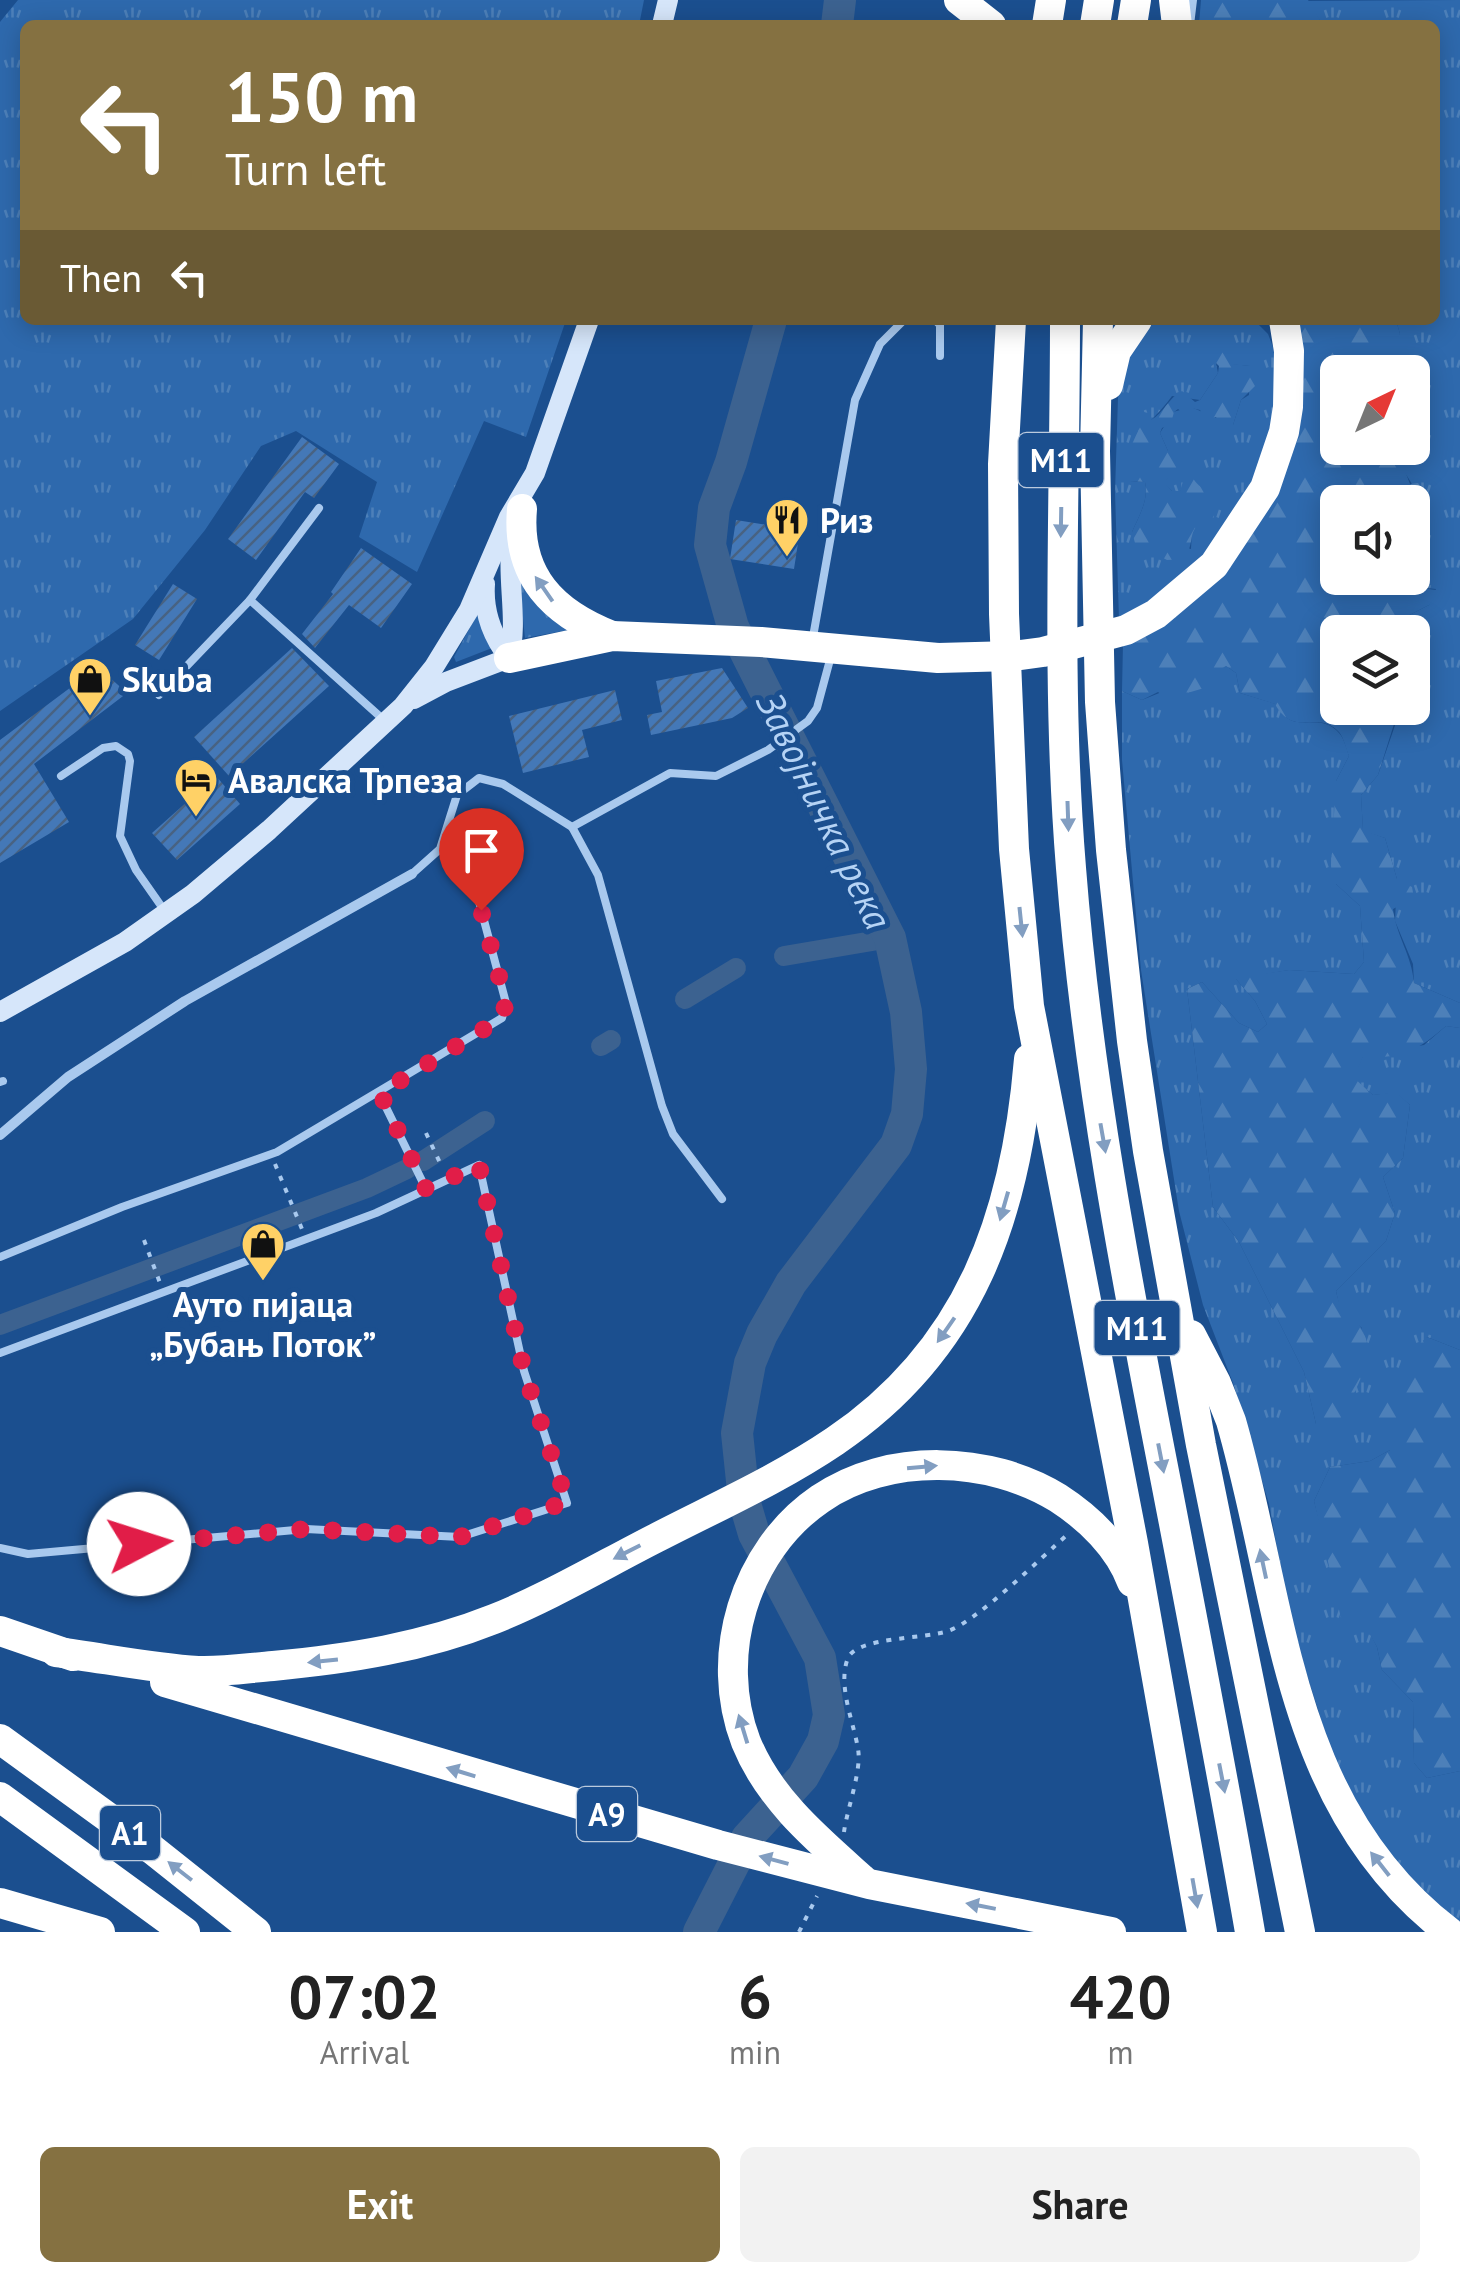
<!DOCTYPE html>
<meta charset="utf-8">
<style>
body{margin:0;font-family:"PT Sans",sans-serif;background:#f2f2f2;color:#222;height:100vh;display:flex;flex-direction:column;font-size:38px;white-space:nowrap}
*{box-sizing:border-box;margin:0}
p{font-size:32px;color:#767676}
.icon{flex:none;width:55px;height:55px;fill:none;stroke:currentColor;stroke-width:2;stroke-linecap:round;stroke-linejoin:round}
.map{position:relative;height:1932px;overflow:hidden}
.details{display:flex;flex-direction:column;background:#fff;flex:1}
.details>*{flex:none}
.banner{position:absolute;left:20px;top:20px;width:1420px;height:305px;border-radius:15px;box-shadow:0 5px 25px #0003;background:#857141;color:#fff;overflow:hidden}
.needle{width:65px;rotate:43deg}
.buttons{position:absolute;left:1320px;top:355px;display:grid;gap:20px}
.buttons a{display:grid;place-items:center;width:110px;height:110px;border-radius:15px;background:#fff;box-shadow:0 5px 25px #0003;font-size:50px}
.pin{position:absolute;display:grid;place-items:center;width:85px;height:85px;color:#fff;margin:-102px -42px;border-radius:50% 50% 50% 0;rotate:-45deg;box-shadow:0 0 10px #0007}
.pin .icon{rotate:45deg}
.me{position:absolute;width:110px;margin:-55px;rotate:85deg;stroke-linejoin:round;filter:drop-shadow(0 0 8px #0008)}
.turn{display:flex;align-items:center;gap:35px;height:210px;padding:0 40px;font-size:45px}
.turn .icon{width:130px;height:130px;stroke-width:2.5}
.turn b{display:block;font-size:70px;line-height:85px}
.then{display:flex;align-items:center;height:95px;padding:0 40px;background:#0003;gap:20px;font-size:38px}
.eta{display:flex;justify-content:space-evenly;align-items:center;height:170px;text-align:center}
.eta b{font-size:60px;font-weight:700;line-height:70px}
.cta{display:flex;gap:20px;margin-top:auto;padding:20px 40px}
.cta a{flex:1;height:115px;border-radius:15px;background:#857141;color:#fff;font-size:40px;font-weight:700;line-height:115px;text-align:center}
.cta a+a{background:#f2f2f2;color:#222}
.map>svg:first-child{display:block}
</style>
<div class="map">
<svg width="1460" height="1932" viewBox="0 0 1460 1932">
<defs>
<pattern id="grass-tufts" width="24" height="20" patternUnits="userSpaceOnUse" patternTransform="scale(2.5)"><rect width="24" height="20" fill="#2e69ad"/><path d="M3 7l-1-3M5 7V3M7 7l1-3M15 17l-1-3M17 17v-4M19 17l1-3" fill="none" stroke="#4d80b9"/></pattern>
<pattern id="forest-firs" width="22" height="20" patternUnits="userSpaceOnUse" patternTransform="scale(2.5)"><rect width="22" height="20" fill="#2e69ad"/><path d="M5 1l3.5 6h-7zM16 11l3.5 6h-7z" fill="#4d80b9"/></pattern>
<pattern id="building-hatch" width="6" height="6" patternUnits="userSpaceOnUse" patternTransform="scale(2.5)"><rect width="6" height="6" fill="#4478b7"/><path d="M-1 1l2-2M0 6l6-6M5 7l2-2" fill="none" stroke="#486282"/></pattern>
</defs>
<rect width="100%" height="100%" fill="#1b4f8f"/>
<!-- grass -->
<g fill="url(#grass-tufts)" fill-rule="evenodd">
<polygon points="18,0 644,0 639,25 25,25 25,320 566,320 526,437 484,421 417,572 359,537 377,482 296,431 261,446 205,530 133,619 0,711 0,22"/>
<path d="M1460,0V1003L1414,983L1413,964L1395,921L1397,879L1385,838L1363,831L1361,795L1378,775L1401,708H1412V632H1392L1390,625L1429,605L1436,589L1398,585V578H1412L1413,521L1426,505C1412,487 1405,468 1388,452L1391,448H1412V372H1387L1381,359V348L1400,334L1396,320H1435V25H1323L1307,1Z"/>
<path d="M1156,320H1254L1268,334L1273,347L1280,387L1260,473L1199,561L1146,603L1119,619L1115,492L1118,398L1123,359L1137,337ZM1216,363L1250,366L1249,395L1241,400L1233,425L1191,407L1173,412L1160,433L1168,451L1170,475L1163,483L1172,491H1180L1195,482L1203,491L1213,495L1192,530L1191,549L1132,532C1139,516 1149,500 1145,482L1130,481C1128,428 1145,433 1172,396L1200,400L1218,373Z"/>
<polygon points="517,562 574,629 525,638"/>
<polygon points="480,609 492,648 456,662 454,657"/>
<path d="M1226,666L1236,673L1240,693L1276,704C1294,739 1318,709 1339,733C1344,738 1347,750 1349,756L1336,781V884L1360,906L1364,962L1354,974L1289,970L1236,979L1255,1001L1267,1024L1258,1032L1239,1023L1202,982L1187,989L1213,1207L1239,1242L1304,1372L1316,1424L1362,1328L1340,1309L1336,1291L1386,1241L1395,1213L1383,1177L1403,1158L1410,1105L1396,1093L1373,1095L1353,1078L1363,1056L1424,1045L1446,1026L1460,1028V1350L1427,1337L1390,1450L1370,1461L1330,1467L1314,1501L1325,1543L1377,1647L1382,1670L1413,1702L1414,1763L1427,1778L1460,1771V1927L1417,1893L1342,1786L1291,1624L1269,1504L1233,1383L1203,1305L1179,1211L1141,970L1122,760V691L1142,700Z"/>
</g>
<!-- forest -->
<g fill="url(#forest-firs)">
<polygon points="1201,0 1308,0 1323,25 1199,25"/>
<path d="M1297,320H1396L1400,334L1393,344L1381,349V359L1387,372H1338V448H1391L1388,453L1403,466L1410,484L1418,483L1428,491L1426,504L1413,521L1412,502H1338V578H1398V585L1436,590L1438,596L1429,605L1390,625L1392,632H1338V708H1399L1378,775L1361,795L1363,830L1385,838L1397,879L1412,887L1414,898L1393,909C1396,935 1412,956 1414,983L1460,1003V1028L1446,1026C1417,1051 1402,1059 1363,1057L1354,1078L1373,1095L1396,1092L1410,1105L1403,1158L1383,1177L1395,1213L1386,1241L1336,1291C1342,1320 1351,1310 1362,1329C1379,1358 1350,1399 1337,1426L1316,1424L1304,1372L1239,1242L1213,1207L1187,989L1202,982L1239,1023L1258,1032L1267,1024L1255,1001L1235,978L1289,970L1354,974L1364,962L1360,906L1336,884L1331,865L1336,781L1349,756C1346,749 1344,738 1339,732C1318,709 1294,739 1275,704L1240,693L1236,673L1226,666L1216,672L1211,686L1167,699L1158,692L1142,700L1122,691L1123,644L1240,548Z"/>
<path d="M1224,345L1232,349L1233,364L1250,366L1257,373V384L1241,400L1233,425L1227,430L1220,428L1216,417L1206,420L1200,410L1191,408L1182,412L1178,409L1174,412L1171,423L1162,428L1160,433L1168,451L1179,459L1178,466L1164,483L1172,491H1180L1185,475H1191C1201,494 1213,488 1223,499L1212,519C1183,527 1198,539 1184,559L1167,560L1135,543L1132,532C1139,516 1149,500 1145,482L1130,481L1126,477L1129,451L1138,431L1137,417L1140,411L1148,413L1151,420C1164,413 1168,398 1182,391L1195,402L1200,400L1218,373L1219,366L1216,363L1205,370L1200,367V361Z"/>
<path d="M1427,1337L1460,1350V1771L1427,1778L1414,1763L1413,1702L1382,1670L1377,1647L1362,1620L1341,1618L1314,1501L1330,1467L1370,1461L1390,1450L1376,1426C1388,1384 1394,1366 1427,1337Z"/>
</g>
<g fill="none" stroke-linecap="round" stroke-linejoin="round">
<!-- canal -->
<g stroke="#3c6290" stroke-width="20">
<polyline points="784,956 890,938"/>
<polyline points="685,999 736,968"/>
<polyline points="601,1046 611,1040"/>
<polyline points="423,1161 485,1121"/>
<polyline points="0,1325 367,1188 407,1169"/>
</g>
<!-- river -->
<g stroke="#3c6290" stroke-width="32">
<polyline points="837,25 840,0"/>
<polyline points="699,1932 747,1838 803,1777 823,1741 829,1715 820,1658 754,1534 744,1500 737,1433 750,1363 762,1334 791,1283 896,1145 907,1114 911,1069 906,1012 890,938 733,627 710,545 714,508 731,462 771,320"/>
</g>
</g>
<!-- building -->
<g fill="url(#building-hatch)">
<polygon points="302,437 339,464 314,498 305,492 256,560 228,539"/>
<polygon points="736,520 800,530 794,569 730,559"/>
<polygon points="361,548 412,584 381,628 349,605 315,648 302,634 333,594 331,592"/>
<polygon points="173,584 197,599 159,660 135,645"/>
<polygon points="292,648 329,686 229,776 194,737"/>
<polygon points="98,667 127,693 34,764 69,822 0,863 0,740"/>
<polygon points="722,668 748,708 732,718 651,735 647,715 662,712 656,681"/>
<polygon points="615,690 622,720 582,730 589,757 523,773 509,716"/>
<polygon points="216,776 240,804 177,860 152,833"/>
</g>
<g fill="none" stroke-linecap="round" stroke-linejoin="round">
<!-- path -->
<g stroke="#a9c9ee" stroke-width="4" stroke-dasharray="5 8" stroke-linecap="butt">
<polyline points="426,1133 442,1167"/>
<polyline points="275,1164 302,1229"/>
<polyline points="144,1240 160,1283"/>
<path d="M844,1832C847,1809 862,1770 858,1749C854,1723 837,1685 848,1658C857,1637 924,1639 948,1631C976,1622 1042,1557 1068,1534"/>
<polyline points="799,1932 817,1896"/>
</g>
<!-- lane -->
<g stroke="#a9c9ee" stroke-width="8">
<polyline points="1190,25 1193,0"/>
<polyline points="935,320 940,325 940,356"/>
<polyline points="250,600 319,508"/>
<polyline points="813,637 855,400 880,344 904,320"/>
<polyline points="159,695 250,600 385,721"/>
<polyline points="61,776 103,748 116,746 128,754 130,761 120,836 136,870 164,910"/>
<polyline points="572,827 670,773 716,776 768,750 808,721 817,708 831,656"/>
<polyline points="412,874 440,849 457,795 479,778 503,784 572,827 598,875 662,1106 673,1134 722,1199"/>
<polyline points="0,1082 3,1081"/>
<polyline points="379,1093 426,1189"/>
<polyline points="0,1257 122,1207 277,1152 502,1018 506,1003 473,879"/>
<polyline points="0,1353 376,1213 479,1165 524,1371 567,1503 460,1537 306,1529 28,1554 0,1548"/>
</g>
<!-- street -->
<polyline stroke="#a9c9ee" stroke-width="10" points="0,1135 68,1077 185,1001 412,874"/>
<!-- secondary -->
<g stroke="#d6e6fa" stroke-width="20">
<polyline points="662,25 668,0"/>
<path d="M485,584C483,612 492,636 509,658"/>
<path d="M509,658C520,615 503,572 515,527"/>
<polyline points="414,699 446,682 509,658"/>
<polyline points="0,1012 125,942 193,894 269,830 403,706 434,667 469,610 509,517 535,473 589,320"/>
</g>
<!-- highway -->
<g stroke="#fff" stroke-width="30">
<polyline points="959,0 991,25"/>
<polyline points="1174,0 1177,25"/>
<polyline points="1047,25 1051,0"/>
<polyline points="1095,25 1099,0"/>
<polyline points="1132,25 1136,0"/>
<polyline points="1011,320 1003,464 1004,614 1014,849 1029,1006 1133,1543 1202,1932"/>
<path d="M1065,320C1065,503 1056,685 1071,868C1087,1074 1126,1278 1166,1482C1195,1632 1224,1782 1250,1932"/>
<polyline points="1098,320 1095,451 1100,702 1111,850 1132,1041 1148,1151 1201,1445 1300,1932"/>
<polyline points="1108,385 1116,351 1137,320"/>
<path d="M522,509C516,576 553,613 612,636"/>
<polyline points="509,658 612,636 761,642 938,658 1013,656 1043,652 1126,630 1156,614 1214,565 1265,488 1284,432 1288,407 1289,351 1284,320"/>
<path d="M1191,1335L1216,1383L1231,1421C1284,1603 1284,1806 1449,1932"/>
<polyline points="0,1631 73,1656"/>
<path d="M56,1652C103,1658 151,1668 198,1671C223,1672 248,1668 273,1666C348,1659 424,1647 494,1619C549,1597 603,1565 656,1538C716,1507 779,1479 835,1441C971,1349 1016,1215 1029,1059"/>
<polyline points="165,1682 718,1845 869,1884 1111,1932"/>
<polyline points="0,1739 153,1850 256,1932"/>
<polyline points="0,1797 185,1932"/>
<path d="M862,1879C817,1839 769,1799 746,1742C713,1656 744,1551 820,1499C888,1452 990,1456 1058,1498C1089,1518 1119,1547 1132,1582"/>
<polyline points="0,1903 100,1932"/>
</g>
</g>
<!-- one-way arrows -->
<defs><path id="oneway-solid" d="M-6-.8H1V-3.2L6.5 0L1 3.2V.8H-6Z" transform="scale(2.5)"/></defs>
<g fill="#829ec1">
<use href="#oneway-solid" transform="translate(1061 522) rotate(91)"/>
<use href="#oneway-solid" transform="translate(544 589) rotate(-125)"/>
<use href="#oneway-solid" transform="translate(1068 816) rotate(88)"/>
<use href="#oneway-solid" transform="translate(1021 922) rotate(84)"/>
<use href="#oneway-solid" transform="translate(1103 1138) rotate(80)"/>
<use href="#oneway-solid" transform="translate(1004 1206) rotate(106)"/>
<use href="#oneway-solid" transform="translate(946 1330) rotate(125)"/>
<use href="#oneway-solid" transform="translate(1161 1458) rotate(79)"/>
<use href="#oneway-solid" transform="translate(922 1467) rotate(-5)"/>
<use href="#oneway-solid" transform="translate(627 1552) rotate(153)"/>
<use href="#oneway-solid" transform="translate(1263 1564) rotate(-102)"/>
<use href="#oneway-solid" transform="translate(323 1661) rotate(174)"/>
<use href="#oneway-solid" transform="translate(743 1729) rotate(-107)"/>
<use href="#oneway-solid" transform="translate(461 1772) rotate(-163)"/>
<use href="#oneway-solid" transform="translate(1222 1778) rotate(79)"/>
<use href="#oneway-solid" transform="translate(774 1860) rotate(-165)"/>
<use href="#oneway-solid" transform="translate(1380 1864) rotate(-128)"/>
<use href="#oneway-solid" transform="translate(180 1871) rotate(-142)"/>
<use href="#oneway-solid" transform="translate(1195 1893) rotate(80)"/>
<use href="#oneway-solid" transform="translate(981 1906) rotate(-169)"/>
</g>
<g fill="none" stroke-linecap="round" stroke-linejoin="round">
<!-- route -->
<polyline stroke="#e11d48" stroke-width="18" stroke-dasharray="0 32.4" points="139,1544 306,1529 460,1537 567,1502 524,1371 479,1165 426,1189 380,1093 502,1018 506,1002 481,910"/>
</g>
<!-- icons -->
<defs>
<symbol id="restaurant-pin" viewBox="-11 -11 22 30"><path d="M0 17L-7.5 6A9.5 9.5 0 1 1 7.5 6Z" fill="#ffd166" stroke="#1b4f8f"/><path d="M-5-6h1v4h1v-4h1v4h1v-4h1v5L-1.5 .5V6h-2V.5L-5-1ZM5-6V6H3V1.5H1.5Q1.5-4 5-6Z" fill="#111"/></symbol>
<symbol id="shop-pin" viewBox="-11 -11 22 30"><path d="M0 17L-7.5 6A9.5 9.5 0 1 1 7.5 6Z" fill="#ffd166" stroke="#1b4f8f"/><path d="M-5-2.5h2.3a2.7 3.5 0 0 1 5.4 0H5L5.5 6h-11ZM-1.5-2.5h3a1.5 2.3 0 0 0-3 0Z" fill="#111"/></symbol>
<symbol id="hotel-pin" viewBox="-11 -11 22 30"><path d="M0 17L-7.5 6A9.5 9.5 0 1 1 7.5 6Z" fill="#ffd166" stroke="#1b4f8f"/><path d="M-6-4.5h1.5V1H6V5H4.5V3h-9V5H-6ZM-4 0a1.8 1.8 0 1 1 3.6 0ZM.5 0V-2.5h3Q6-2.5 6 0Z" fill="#111"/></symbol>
</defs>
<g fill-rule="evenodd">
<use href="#restaurant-pin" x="762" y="495" width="50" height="68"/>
<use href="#shop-pin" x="65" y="654" width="50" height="68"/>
<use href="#hotel-pin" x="171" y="755" width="50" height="68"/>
<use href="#shop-pin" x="238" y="1219" width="50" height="68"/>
</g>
<g text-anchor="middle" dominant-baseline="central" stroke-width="10" stroke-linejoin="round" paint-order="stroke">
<!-- shield labels -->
<g fill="#1b4f8f" stroke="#bbcadd" stroke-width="2.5">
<rect x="1018.5" y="433" width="85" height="54" rx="8"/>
<rect x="1094.5" y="1301" width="85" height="54" rx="8"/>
<rect x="577" y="1787" width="60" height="54" rx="8"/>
<rect x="100" y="1806" width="60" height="54" rx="8"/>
</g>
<g font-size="32" font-weight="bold" fill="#fff">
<text x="1061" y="460">M11</text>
<text x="1137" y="1328">M11</text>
<text x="607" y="1814">A9</text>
<text x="130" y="1833">A1</text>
</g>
<!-- poi labels -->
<g font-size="35" font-weight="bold" fill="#fff" stroke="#1b4f8f" text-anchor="start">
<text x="820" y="520">Риз</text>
<text x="122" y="679">Skuba</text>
<text x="228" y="780">Авалска Трпеза</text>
<text x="263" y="1304" text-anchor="middle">Ауто пијаца<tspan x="263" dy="40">„Бубањ Поток”</tspan></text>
</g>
<!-- water labels -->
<g font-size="38" font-style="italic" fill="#b5d3f5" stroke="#1b4f8f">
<text transform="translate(825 810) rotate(64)">Завојничка река</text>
</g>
</g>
</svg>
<div class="buttons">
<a><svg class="needle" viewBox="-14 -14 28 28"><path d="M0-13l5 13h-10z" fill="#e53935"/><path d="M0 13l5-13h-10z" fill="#767676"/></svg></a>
<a><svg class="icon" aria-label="sound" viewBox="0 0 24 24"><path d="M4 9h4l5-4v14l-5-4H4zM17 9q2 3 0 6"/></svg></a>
<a><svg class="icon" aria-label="layers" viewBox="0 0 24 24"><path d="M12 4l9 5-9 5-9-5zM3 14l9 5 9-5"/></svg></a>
</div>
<div class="pin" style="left:481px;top:910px;background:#d93025"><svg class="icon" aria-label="arrive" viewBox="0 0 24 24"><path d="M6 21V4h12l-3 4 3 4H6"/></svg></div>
<svg class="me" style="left:139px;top:1544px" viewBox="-20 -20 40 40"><circle r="19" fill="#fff"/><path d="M0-13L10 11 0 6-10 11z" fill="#e11d48"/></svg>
<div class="banner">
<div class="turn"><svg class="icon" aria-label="left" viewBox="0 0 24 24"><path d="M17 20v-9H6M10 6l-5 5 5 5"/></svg><div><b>150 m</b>Turn left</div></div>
<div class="then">Then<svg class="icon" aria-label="left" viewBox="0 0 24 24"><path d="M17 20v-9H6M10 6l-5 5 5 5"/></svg></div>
</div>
</div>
<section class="details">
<div class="eta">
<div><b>07:02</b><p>Arrival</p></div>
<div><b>6</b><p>min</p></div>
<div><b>420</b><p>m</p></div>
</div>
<div class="cta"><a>Exit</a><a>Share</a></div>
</section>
